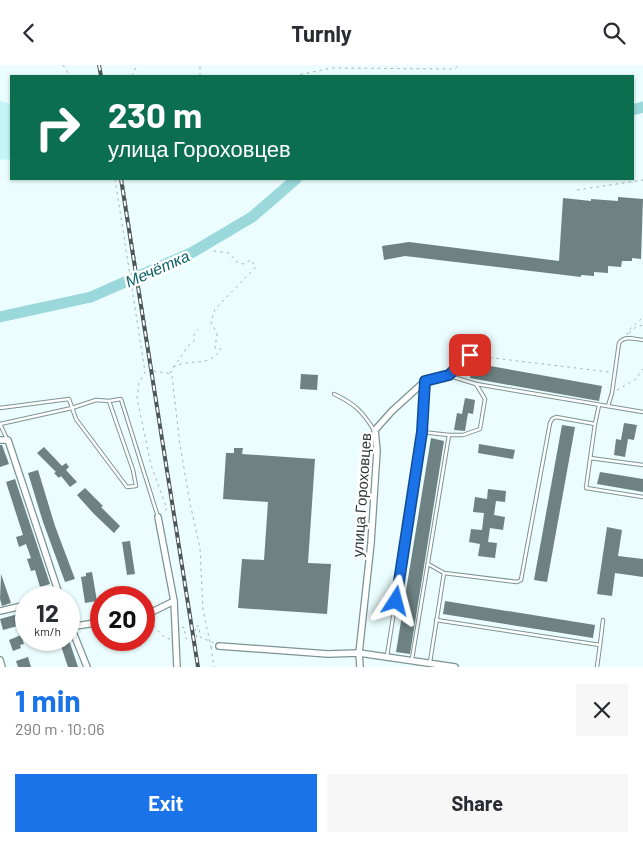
<!DOCTYPE html>
<meta charset="utf-8">
<style>
body{margin:0;font-family:Barlow,sans-serif;background:#f7f7f7;color:#2b2b33;height:100vh;display:flex;flex-direction:column;font-size:19px;white-space:nowrap}
*{box-sizing:border-box;margin:0}
p{font-size:16px;color:#7c7c81}
.icon{flex:none;width:28px;height:28px;fill:none;stroke:currentColor;stroke-width:2;stroke-linecap:round;stroke-linejoin:round}
.map{position:relative;height:602px;overflow:hidden}
.details{display:flex;flex-direction:column;background:#fff;flex:1}
.details>*{flex:none}
.hud{position:absolute;left:10px;top:10px;width:624px;height:105px;border-radius:0px;box-shadow:0 1px 4px #0004;background:#0b6e4f;color:#fff;overflow:hidden}
.speed{position:absolute;left:15px;top:521px;display:flex;gap:10px;font-size:25px;font-weight:700;text-align:center}
.speed>*{display:grid;place-content:center;width:65px;height:65px;border-radius:50%;background:#fff;box-shadow:0 1px 4px #0004;line-height:1}
.speed small{font-size:12px;font-weight:400}
.speed .limit{border:8px solid #d22;background:#fff;color:#111}
.pin{position:absolute;display:grid;place-items:center;width:42px;height:42px;color:#fff;margin:-21px;border-radius:10px;box-shadow:0 2px 8px #0006}
.me{position:absolute;width:55px;margin:-28px;rotate:9deg;stroke-linejoin:round;filter:drop-shadow(0 0 4px #0008)}
.turn{display:flex;align-items:center;gap:18px;height:105px;padding:0 15px;font-size:22px}
.turn .icon{width:65px;height:65px;stroke-width:2.5}
.turn b{display:block;font-size:35px;line-height:42px}
.round{display:grid;place-items:center;flex:none;width:52px;height:52px;border-radius:0px;background:#f7f7f7}
.summary{display:flex;align-items:center;justify-content:space-between;height:85px;padding:0 15px}
h1{font-size:30px;font-weight:700;line-height:38px;color:#1a73e8}
.primary-button{display:flex;gap:10px;margin-top:auto;padding:10px 15px}
.primary-button a{flex:1;height:58px;border-radius:0px;background:#1a73e8;color:#fff;font-size:20px;font-weight:700;line-height:58px;text-align:center}
.primary-button a+a{background:#f7f7f7;color:#2b2b33}
header{display:flex;justify-content:space-between;align-items:center;height:65px;padding:0 15px;background:#fff;font-size:22px;font-weight:700}
.map>svg:first-child{display:block}
</style>
<header><svg class="icon" aria-label="back" viewBox="0 0 24 24"><path d="M15 5l-7 7 7 7"/></svg>Turnly<svg class="icon" aria-label="search" viewBox="0 0 24 24"><circle cx="10" cy="10" r="6"/><path d="M15 15l6 6"/></svg></header>
<div class="map">
<svg width="643" height="602" viewBox="0 0 643 602">
<rect width="100%" height="100%" fill="#ebfdfe"/>
<!-- green -->
<polygon fill="#c4f6f9" points="0,36 11,39 11,94 0,95"/>
<g fill="none" stroke-linecap="round" stroke-linejoin="round">
<!-- river -->
<g stroke="#9ad8dc" stroke-width="11">
<polyline points="632,45 643,42"/>
<polyline points="0,252 91,232 193,187 252,152 296,114"/>
</g>
</g>
<!-- building -->
<g fill="#6e8283">
<polygon points="618,132 643,134 641,194 632,193 632,196 622,196 621,202 608,201 608,208 594,207 594,211 581,210 581,212 405,191 384,195 382,181 409,177 559,196 563,133 591,136 591,134 618,136"/>
<polygon points="473,298 602,321 599,336 470,313"/>
<polygon points="301,309 318,310 317,325 300,324"/>
<polygon points="465,333 475,335 473,349 468,348 465,366 454,365 457,348 462,349"/>
<polygon points="624,358 637,360 634,375 628,374 625,392 614,390 616,374 621,375"/>
<polygon points="562,360 575,362 547,517 534,515"/>
<polygon points="431,373 444,376 410,589 396,587"/>
<polygon points="479,379 515,385 513,394 478,388"/>
<polygon points="0,380 2,380 9,399 0,402"/>
<polygon points="44,382 62,401 66,398 69,402 66,405 77,417 70,422 61,411 59,413 54,408 56,407 37,388"/>
<polygon points="234,383 243,383 242,389 315,394 308,498 331,499 327,549 238,543 242,494 264,495 268,437 223,434 226,388 234,388"/>
<polygon points="38,405 55,461 75,514 65,517 43,457 28,408"/>
<polygon points="600,407 643,414 643,427 597,419"/>
<polygon points="15,414 50,519 40,522 35,505 31,506 27,494 31,493 26,479 19,482 16,472 23,470 6,417"/>
<polygon points="85,423 103,441 101,442 120,461 114,468 94,449 77,430"/>
<polygon points="488,424 506,426 505,437 496,436 494,450 505,452 503,465 490,463 488,477 497,478 495,493 478,491 480,479 469,477 471,464 482,465 484,448 473,447 475,432 487,434"/>
<polygon points="607,462 622,465 618,491 643,494 643,512 615,508 612,531 597,529"/>
<polygon points="130,476 135,509 127,510 122,477"/>
<polygon points="92,507 97,536 85,538 81,512 86,511 86,508"/>
<polygon points="1,509 11,538 2,541 0,534"/>
<polygon points="445,536 595,560 593,573 443,549"/>
<polygon points="18,549 21,560 3,565 0,554"/>
<polygon points="21,570 24,579 20,580 21,583 13,586 9,575"/>
<polygon points="59,575 69,575 78,602 68,602"/>
<polygon points="28,592 31,602 18,602 16,596"/>
</g>
<g fill="none" stroke-linecap="round" stroke-linejoin="round">
<defs>
<g id="lane">
<polyline points="450,311 476,319 643,347"/>
<path d="M334,329C355,339 362,346 374,365"/>
<polyline points="109,336 121,334 158,452"/>
<path d="M608,341L612,328L619,278C625,270 634,274 643,275"/>
<polyline points="0,343 69,334 76,354 127,422 136,421 133,405 109,336 96,335 72,343 0,359"/>
<polyline points="0,359 7,374"/>
<polyline points="595,359 586,423 643,432"/>
<polyline points="422,367 425,318"/>
<polyline points="449,370 463,370 480,364 485,334 476,319"/>
<polyline points="590,393 643,400"/>
<polyline points="428,499 444,508 517,517 521,515 550,358 552,354 556,352 595,359 599,340"/>
<polyline points="436,555 600,580 597,602"/>
<polyline points="600,580 603,555"/>
<polyline points="387,591 422,367 449,370 412,594"/>
<polyline points="430,597 444,508"/>
</g>
<g id="street">
<polyline points="0,375 8,375 60,532"/>
<polyline points="158,452 174,536 177,602"/>
<polyline points="0,546 26,540"/>
<polyline points="144,551 174,536"/>
<polyline points="69,557 87,602"/>
<polyline points="70,562 101,557"/>
<polyline points="219,581 328,589 359,588 455,602"/>
<polyline points="0,595 2,602"/>
<polyline points="360,602 359,588 371,478 377,386 375,365 392,346 425,316 449,310 470,291"/>
</g>
</defs>
<!-- lane casing -->
<use href="#lane" stroke="#7e9394" stroke-width="4.5"/>
<!-- street casing -->
<use href="#street" stroke="#7e9394" stroke-width="8"/>
<!-- path -->
<g stroke="#a4b2b3" stroke-width="1" stroke-dasharray="2.5 4" stroke-linecap="butt">
<polyline points="63,0 70,11"/>
<polyline points="132,11 137,0"/>
<polyline points="200,11 200,0"/>
<polyline points="294,11 331,3 455,4 458,0"/>
<polyline points="115,114 145,307 139,318 137,333 151,400 167,444 162,448"/>
<polyline points="123,114 153,306 168,308 172,311 180,380 190,438 200,483 203,545 211,582"/>
<polyline points="577,125 643,115"/>
<polyline points="629,268 636,262 643,260"/>
<polyline points="627,270 628,266 643,252"/>
<polyline points="477,291 609,307"/>
<path d="M173,302C193,292 207,304 221,284L215,283L217,269L211,257L215,244L256,202L251,195L243,199L238,198L229,188L213,186"/>
<polyline points="170,308 188,281 194,276 194,270 198,264"/>
<polyline points="617,325 636,314 643,304"/>
<polyline points="149,556 165,573 170,574"/>
<polyline points="182,563 184,562 186,574 197,573 195,561 199,561 200,572 214,578"/>
<polyline points="211,582 214,602"/>
</g>
<!-- lane -->
<use href="#lane" stroke="#fff" stroke-width="2.5"/>
<!-- street -->
<use href="#street" stroke="#fff" stroke-width="5.5"/>
<defs>
<g id="rail">
<polyline points="99,0 101,11"/>
<polyline points="121,114 198,602"/>
</g>
</defs>
<!-- rail casing -->
<use href="#rail" stroke="#4c5758" stroke-width="4"/>
<!-- rail -->
<use href="#rail" stroke="#fff" stroke-width="2" stroke-dasharray="5.5" stroke-linecap="butt"/>
</g>
<g fill="none" stroke-linecap="round" stroke-linejoin="round">
<defs>
<polyline id="route" points="396,536 422,367 425,316 449,310 470,290"/>
</defs>
<!-- route casing -->
<use href="#route" stroke="#114b97" stroke-width="12"/>
<!-- route -->
<use href="#route" stroke="#1a73e8" stroke-width="9"/>
</g>
<g text-anchor="middle" dominant-baseline="central" stroke-width="5" stroke-linejoin="round" paint-order="stroke">
<!-- street labels -->
<g font-size="15" fill="#30393a" stroke="#fff">
<text transform="translate(361 430) rotate(-86)">улица Гороховцев</text>
</g>
<!-- water labels -->
<g font-size="16" font-style="italic" fill="#096166" stroke="#fff">
<text transform="translate(157 203) rotate(-24)">Мечётка</text>
</g>
</g>
</svg>
<div class="speed"><div>12<small>km/h</small></div><div class="limit">20</div></div>
<div class="pin" style="left:470px;top:290px;background:#d93025"><svg class="icon" aria-label="arrive" viewBox="0 0 24 24"><path d="M6 21V4h12l-3 4 3 4H6"/></svg></div>
<svg class="me" style="left:396px;top:536px" viewBox="-20 -20 40 40"><path d="M0-17L14 15 0 8-14 15z" fill="#1a73e8" stroke="#fff" stroke-width="4"/></svg>
<div class="hud">
<div class="turn"><svg class="icon" aria-label="right" viewBox="0 0 24 24"><path d="M7 20v-9h11M14 6l5 5-5 5"/></svg><div><b>230 m</b>улица Гороховцев</div></div>
</div>
</div>
<section class="details">
<div class="summary"><div><h1>1 min</h1><p>290 m · 10:06</p></div><a class="round"><svg class="icon" aria-label="close" viewBox="0 0 24 24"><path d="M6 6l12 12M18 6L6 18"/></svg></a></div>
<div class="primary-button"><a>Exit</a><a>Share</a></div>
</section>
